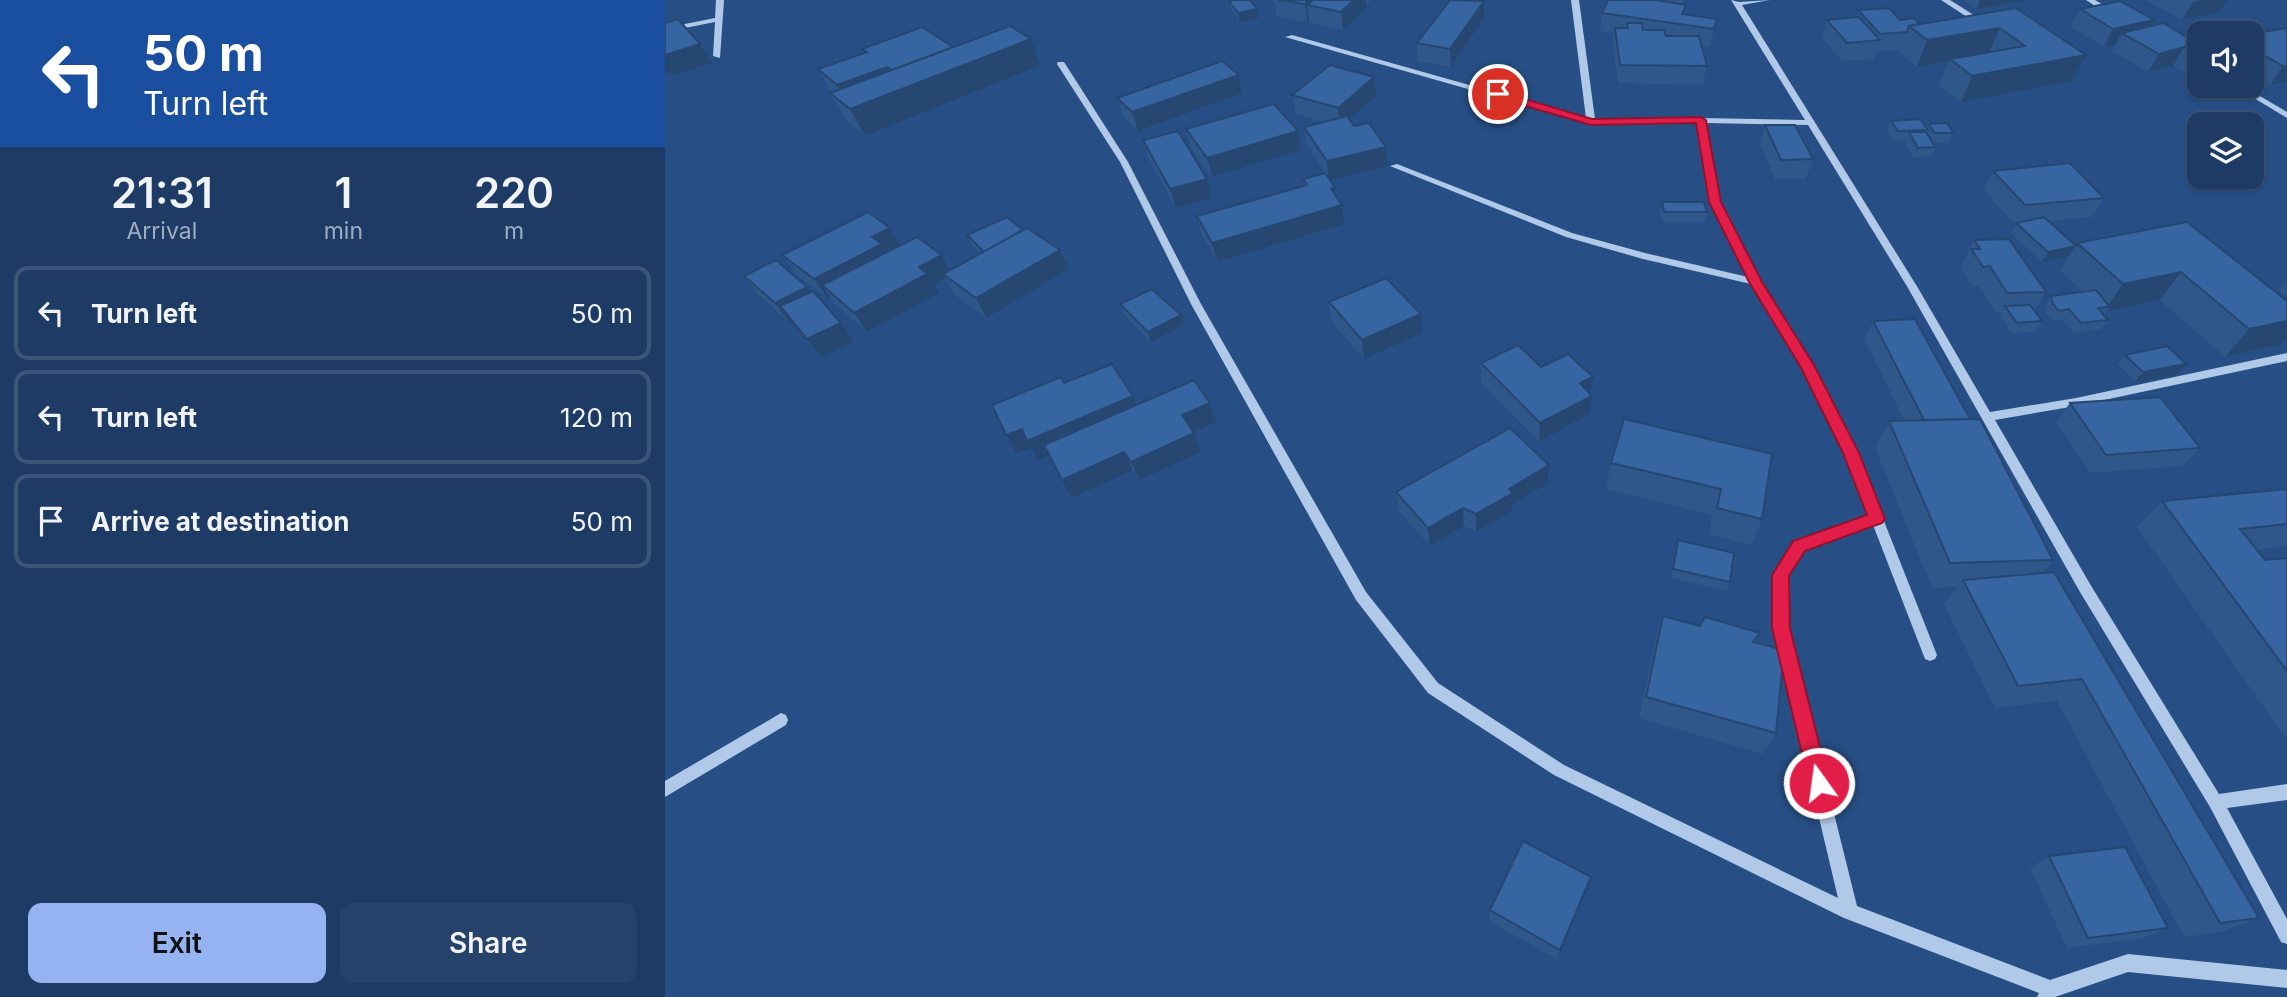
<!DOCTYPE html>
<style>
body{margin:0;font-family:Inter,sans-serif;background:#25426a;color:#f1f3f6;height:100vh;display:flex;flex-direction:column;font-size:26px;white-space:nowrap}
*{box-sizing:border-box;margin:0}
p{font-size:23px;color:#a0adbf}
.icon{flex:none;width:38px;height:38px;fill:none;stroke:currentColor;stroke-width:2;stroke-linecap:round;stroke-linejoin:round}
.map{position:relative;flex:1;overflow:hidden}
.details{display:flex;flex-direction:column;background:#1d3b64;width:665px}
.details>*{flex:none}
.top-card{background:#1a4fa0;color:#fff;overflow:hidden}
.fabs{position:absolute;left:1522px;top:21px;display:grid;gap:14px}
.fabs a{display:grid;place-items:center;width:77px;height:77px;border-radius:14px;background:#1d3b64;box-shadow:0 2px 5px #0004,0 0 0 2px #3b5578;font-size:35px}
.pin{position:absolute;display:grid;place-items:center;width:60px;height:60px;color:#fff;margin:-30px;border:4px solid #fff;border-radius:50%;box-shadow:0 2px 7px #0007}
.me{position:absolute;width:77px;margin:-38px;rotate:346deg;stroke-linejoin:round;filter:drop-shadow(0 0 5px #0008)}
.turn{display:flex;align-items:center;gap:24px;height:147px;padding:0 28px;font-size:32px}
.turn .icon{width:91px;height:91px;stroke-width:2.5}
.turn b{display:block;font-size:49px;line-height:60px}
.eta{display:flex;justify-content:space-evenly;align-items:center;height:119px;text-align:center}
.eta b{font-size:42px;font-weight:600;line-height:49px}
.cta{display:flex;gap:14px;margin-top:auto;padding:14px 28px}
.cta a{flex:1;height:80px;border-radius:14px;background:#95b2f1;color:#111;font-size:28px;font-weight:600;line-height:80px;text-align:center}
.cta a+a{background:#25426a;color:#f1f3f6}
ul{padding:0;list-style:none}
li{display:flex;align-items:center;gap:21px;height:94px;margin:0 14px 10px;padding:0 14px;border:4px solid #3b5578;border-radius:14px}
li div{flex:1}
li b{display:block;font-size:26px}
li em{font-style:normal}
main{display:flex;flex:1;min-height:0}
.map>svg:first-child{display:block}
</style>
<main>
<section class="details">
<div class="top-card">
<div class="turn"><svg class="icon" aria-label="left" viewBox="0 0 24 24"><path d="M17 20v-9H6M10 6l-5 5 5 5"/></svg><div><b>50 m</b>Turn left</div></div>
</div>
<div class="eta">
<div><b>21:31</b><p>Arrival</p></div>
<div><b>1</b><p>min</p></div>
<div><b>220</b><p>m</p></div>
</div>
<ul>
<li><svg class="icon" aria-label="left" viewBox="0 0 24 24"><path d="M17 20v-9H6M10 6l-5 5 5 5"/></svg><div><b>Turn left</b></div><em>50 m</em></li>
<li><svg class="icon" aria-label="left" viewBox="0 0 24 24"><path d="M17 20v-9H6M10 6l-5 5 5 5"/></svg><div><b>Turn left</b></div><em>120 m</em></li>
<li><svg class="icon" aria-label="arrive" viewBox="0 0 24 24"><path d="M6 21V4h12l-3 4 3 4H6"/></svg><div><b>Arrive at destination</b></div><em>50 m</em></li>
</ul>
<div class="cta"><a>Exit</a><a>Share</a></div>
</section>
<div class="map">
<svg width="1622" height="997" viewBox="0 0 1622 997">
<rect width="100%" height="100%" fill="#274f85"/>
<g fill="none" stroke-linecap="round" stroke-linejoin="round">
<!-- minor -->
<g fill="#b1c9e8" fill-rule="evenodd">
<polygon points="51,0 59,0 55,58 48,56 50,22 0,32 0,28 50,18"/>
<polygon points="906,0 914,0 930,119 1036,118 1140,120 1066,0 1074,2 1105,0 1077,5 1253,288 1325,412 1411,398 1622,353 1622,361 1411,406 1330,420 1425,584 1554,794 1622,784 1622,800 1562,808 1622,919 1622,944 1616,942 1545,807 1415,592 1243,288 1143,125 1041,123 1055,202 1095,282 1147,365 1192,453 1272,655 1270,659 1265,661 1260,659 1208,525 1139,550 1122,575 1123,628 1192,906 1385,980 1463,954 1622,970 1622,988 1463,972 1390,997 1372,997 1374,993 1179,918 889,775 763,693 691,600 526,304 455,162 392,64 393,62 399,62 463,162 536,304 701,592 773,683 899,765 1173,898 1109,628 1108,574 1129,542 1205,516 1180,453 1137,366 1086,284 978,259 901,237 725,166 732,164 907,233 980,253 1083,277 1045,202 1032,123 926,124 620,37 627,35 921,118"/>
<polygon points="1276,0 1285,0 1323,24 1316,26"/>
<polygon points="1421,0 1430,0 1453,14 1446,16"/>
<polygon points="1569,86 1578,86 1622,112 1622,118"/>
<polygon points="116,713 121,715 123,720 121,725 0,797 0,781"/>
</g>
</g>
<!-- wall -->
<g fill="#2f578a">
<polygon points="563,0 585,0 592,9 593,18 575,22 566,10 565,1"/>
<polygon points="609,0 706,0 703,3 702,3 702,7 678,30 645,23 644,20 642,22 612,17"/>
<polygon points="943,0 1019,0 1018,4 1019,14 1052,19 1045,47 1036,46 1042,66 1038,85 953,83 948,46 949,33 935,31 937,13"/>
<polygon points="1299,0 1365,0 1311,9"/>
<polygon points="1480,0 1562,0 1555,12 1517,20"/>
<polygon points="1351,8 1421,55 1407,81 1296,102 1274,85 1284,61 1252,67 1234,52 1235,50 1211,52 1209,59 1177,61 1157,38 1162,20 1191,18 1193,10 1255,24"/>
<polygon points="1415,9 1489,20 1486,26 1535,45 1535,71 1522,74 1508,66 1483,72 1447,51 1451,44 1439,47 1406,27"/>
<polygon points="819,18 786,67 753,61 752,43"/>
<polygon points="1622,28 1622,82 1605,85 1587,74 1587,34"/>
<polygon points="288,47 376,65 200,136 181,120 165,93 169,92 164,88 153,69 199,53 197,49"/>
<polygon points="574,75 577,93 473,131 458,116 452,98"/>
<polygon points="709,77 711,96 684,120 723,166 665,180 670,187 671,197 679,224 553,262 537,235 532,216 639,186 638,179 661,174 642,145 639,127 658,122 631,114 627,95"/>
<polygon points="1226,121 1262,128 1263,124 1288,133 1284,143 1267,143 1270,147 1266,157 1249,158 1240,142 1241,140 1230,141 1222,131"/>
<polygon points="1100,125 1148,159 1141,179 1110,179 1095,144"/>
<polygon points="521,129 633,131 636,150 547,177 526,148"/>
<polygon points="478,140 542,179 547,198 511,208 484,159"/>
<polygon points="1328,171 1439,198 1427,217 1383,221 1411,245 1412,243 1522,222 1616,344 1560,357 1495,300 1442,311 1439,315 1443,320 1436,329 1409,333 1397,319 1388,321 1382,314 1380,306 1386,296 1418,292 1395,270 1404,256 1377,262 1346,233 1351,224 1350,225 1319,190"/>
<polygon points="997,202 1042,212 1039,222 998,222 995,212"/>
<polygon points="358,230 395,250 404,269 321,318 289,294 280,278 269,284 274,293 202,332 170,304 165,297 162,298 131,274 117,255 235,245 277,255 285,270 316,254 307,245 302,235"/>
<polygon points="1309,240 1381,292 1369,311 1377,321 1371,331 1346,333 1335,316 1337,312 1331,313 1314,286 1307,286 1296,268"/>
<polygon points="79,276 142,287 176,323 189,342 157,358 127,322 125,323 94,295"/>
<polygon points="1622,283 1622,297 1614,291"/>
<polygon points="664,302 756,314 757,333 699,359 667,322"/>
<polygon points="455,304 516,315 519,325 486,342 459,314"/>
<polygon points="1208,321 1305,419 1388,560 1377,573 1594,918 1556,932 1519,937 1392,701 1330,708 1279,604 1292,587 1267,588 1210,448 1224,421 1239,420 1200,340"/>
<polygon points="1460,355 1521,364 1513,374 1470,382 1453,364"/>
<polygon points="816,363 876,367 928,377 924,414 874,442 816,382"/>
<polygon points="399,383 471,405 551,422 529,432 536,452 474,480 468,470 407,498 384,455 373,460 366,448 352,454 341,435"/>
<polygon points="1405,403 1535,448 1518,466 1425,473 1391,422"/>
<polygon points="959,419 1097,519 1087,545 1044,534 1047,515 941,489 946,463"/>
<polygon points="882,484 847,504 847,511 811,532 799,526 765,546 733,510 731,492"/>
<polygon points="1622,489 1622,546 1592,550 1600,560 1622,558 1622,740 1472,527 1497,501"/>
<polygon points="1013,540 1065,582 1062,591 1006,578 1010,549"/>
<polygon points="998,616 1035,626 1095,633 1090,643 1111,733 1098,754 974,718 990,640"/>
<polygon points="1384,856 1503,928 1479,938 1402,948 1365,868"/>
<polygon points="922,889 892,959 824,921 825,910"/>
</g>
<!-- shaded-wall -->
<g fill="#264771">
<polygon points="643,0 661,0 642,5 644,20 642,22 640,4"/>
<polygon points="689,0 701,0 702,7 678,30 676,12"/>
<polygon points="1315,0 1365,0 1311,9"/>
<polygon points="1538,0 1562,0 1555,12 1517,20 1528,2"/>
<polygon points="819,1 819,18 786,67 785,49"/>
<polygon points="592,9 593,18 575,22 573,13"/>
<polygon points="1489,20 1479,38 1457,33 1451,44 1439,47 1448,29"/>
<polygon points="1335,28 1323,54 1285,59 1284,61 1252,67 1262,40"/>
<polygon points="366,39 376,65 200,136 185,109"/>
<polygon points="35,44 47,63 7,75 0,65 0,55"/>
<polygon points="1519,47 1508,66 1483,72 1494,54"/>
<polygon points="1421,55 1407,81 1296,102 1307,76"/>
<polygon points="1535,55 1535,71 1522,74 1534,56"/>
<polygon points="0,65 5,72 0,73"/>
<polygon points="1618,66 1622,66 1622,82 1605,85"/>
<polygon points="222,67 232,85 183,104 172,85"/>
<polygon points="574,75 577,93 473,131 467,112"/>
<polygon points="709,77 711,96 675,127 673,108"/>
<polygon points="633,131 636,150 547,177 542,158"/>
<polygon points="721,147 723,166 664,181 662,161"/>
<polygon points="542,179 547,198 511,208 505,189"/>
<polygon points="670,187 672,206 677,205 679,224 553,262 547,243"/>
<polygon points="225,228 236,247 157,285 165,297 162,298 149,279 207,237"/>
<polygon points="1410,246 1404,256 1377,262 1383,252"/>
<polygon points="395,250 404,269 321,318 311,298"/>
<polygon points="277,255 287,275 278,274 280,278 269,284 274,293 202,332 189,313 254,267"/>
<polygon points="1516,272 1495,300 1442,311 1445,307 1442,307 1458,284"/>
<polygon points="142,287 156,306 115,306 127,322 125,323 110,303"/>
<polygon points="756,314 757,333 699,359 697,340"/>
<polygon points="516,315 519,325 486,342 483,332"/>
<polygon points="1622,321 1622,338 1616,344 1560,357 1584,329"/>
<polygon points="176,323 189,342 157,358 142,339"/>
<polygon points="1521,364 1513,374 1470,382 1478,372"/>
<polygon points="928,377 925,396 915,383"/>
<polygon points="468,396 475,415 373,460 366,448 352,454 341,435 357,429"/>
<polygon points="927,396 924,414 874,442 875,423"/>
<polygon points="545,403 551,422 524,434 517,415"/>
<polygon points="529,433 536,452 474,480 466,462"/>
<polygon points="459,452 468,470 407,498 397,480"/>
<polygon points="884,465 882,484 847,504 847,511 811,532 811,514 844,489"/>
<polygon points="798,508 799,526 765,546 763,528"/>
<polygon points="926,877 922,889 892,959 895,950"/>
</g>
<!-- building -->
<g fill="#3765a1" stroke="#264771" stroke-width="2">
<polygon points="567,0 585,0 592,9 573,13 564,1"/>
<polygon points="613,0 643,0 640,4"/>
<polygon points="648,0 689,0 676,12 642,5"/>
<polygon points="785,0 819,1 785,49 752,43"/>
<polygon points="943,0 991,0 1021,5 1017,14 1052,19 1049,29 937,13"/>
<polygon points="1455,1 1489,20 1448,29 1415,9"/>
<polygon points="1224,8 1235,20 1249,18 1255,24 1244,26 1242,32 1215,34 1193,10"/>
<polygon points="1351,8 1421,55 1307,76 1285,59 1360,46 1335,28 1262,40 1244,26"/>
<polygon points="1194,17 1215,40 1182,43 1162,20"/>
<polygon points="13,19 35,44 0,55 0,23"/>
<polygon points="962,23 977,23 978,30 999,30 1001,36 1034,36 1042,66 955,65 950,28 963,28"/>
<polygon points="1498,23 1535,45 1535,55 1519,47 1494,54 1457,33"/>
<polygon points="345,26 366,39 185,109 165,93"/>
<polygon points="257,27 288,47 227,70 222,67 172,85 153,69 202,52 197,49"/>
<polygon points="1622,28 1622,66 1618,66 1587,48 1587,34"/>
<polygon points="557,61 574,75 467,112 452,98"/>
<polygon points="665,65 709,77 673,108 627,95"/>
<polygon points="609,104 633,131 542,158 521,129"/>
<polygon points="682,116 689,126 704,123 721,147 662,161 639,127"/>
<polygon points="1255,119 1263,130 1233,131 1226,121"/>
<polygon points="1282,123 1288,133 1270,133 1263,124"/>
<polygon points="1100,125 1130,125 1148,159 1116,160"/>
<polygon points="513,131 542,179 505,189 478,140"/>
<polygon points="1244,132 1261,132 1270,147 1253,148"/>
<polygon points="1405,163 1439,198 1360,205 1328,171"/>
<polygon points="660,173 670,187 666,189 677,205 547,243 532,216 642,185 638,179"/>
<polygon points="997,202 1039,202 1042,212 999,212"/>
<polygon points="203,212 225,228 207,237 217,244 149,279 117,255"/>
<polygon points="342,217 358,230 319,252 302,235"/>
<polygon points="1379,217 1411,246 1383,252 1351,223"/>
<polygon points="1522,222 1622,301 1622,321 1584,329 1516,272 1458,284 1412,243"/>
<polygon points="362,228 395,250 311,298 278,274"/>
<polygon points="252,237 277,255 254,267 262,274 189,313 157,285"/>
<polygon points="1344,239 1381,292 1342,293 1325,266 1318,267 1306,249 1315,249 1309,240"/>
<polygon points="111,260 142,287 110,303 79,276"/>
<polygon points="721,278 756,314 697,340 664,302"/>
<polygon points="487,289 516,315 483,332 455,304"/>
<polygon points="1431,290 1445,307 1433,308 1443,320 1416,323 1404,309 1394,311 1388,304 1386,296"/>
<polygon points="148,291 176,323 142,339 115,306"/>
<polygon points="1365,305 1377,321 1352,323 1340,306"/>
<polygon points="1250,319 1305,419 1259,420 1208,321"/>
<polygon points="853,345 876,367 903,354 928,377 915,383 927,396 875,423 816,363"/>
<polygon points="1502,346 1521,364 1478,372 1460,355"/>
<polygon points="447,364 468,396 362,441 357,429 341,435 327,405 396,377 399,383"/>
<polygon points="529,380 545,403 517,415 529,433 466,462 459,452 397,480 379,445"/>
<polygon points="1495,397 1535,448 1441,455 1405,403"/>
<polygon points="959,419 1107,454 1097,519 1052,508 1056,489 946,463"/>
<polygon points="1315,419 1388,560 1285,563 1224,421"/>
<polygon points="845,428 884,465 844,489 848,493 811,514 798,508 763,528 731,492"/>
<polygon points="1622,489 1622,524 1575,529 1600,560 1622,558 1622,671 1497,501"/>
<polygon points="1013,540 1069,553 1065,582 1008,569"/>
<polygon points="1389,572 1594,918 1555,923 1417,679 1353,686 1298,580"/>
<polygon points="998,616 1035,626 1040,617 1095,633 1088,642 1119,650 1111,733 981,697"/>
<polygon points="858,841 926,877 895,950 825,910"/>
<polygon points="1460,847 1503,928 1423,938 1384,856"/>
</g>
<!-- route -->
<polygon fill="#e11d48" stroke="#92132f" stroke-width="2" points="833,91 927,119 1036,117 1041,120 1056,202 1097,282 1149,365 1194,453 1220,519 1217,523 1140,551 1124,576 1125,628 1164,783 1161,790 1154,793 1147,790 1144,783 1107,628 1107,575 1128,541 1202,515 1178,453 1135,366 1084,282 1044,202 1031,123 926,125 829,97 829,92"/>
</svg>
<div class="fabs">
<a><svg class="icon" aria-label="sound" viewBox="0 0 24 24"><path d="M4 9h4l5-4v14l-5-4H4zM17 9q2 3 0 6"/></svg></a>
<a><svg class="icon" aria-label="layers" viewBox="0 0 24 24"><path d="M12 4l9 5-9 5-9-5zM3 14l9 5 9-5"/></svg></a>
</div>
<div class="pin" style="left:833px;top:94px;background:#d93025"><svg class="icon" aria-label="arrive" viewBox="0 0 24 24"><path d="M6 21V4h12l-3 4 3 4H6"/></svg></div>
<svg class="me" style="left:1154px;top:783px" viewBox="-20 -20 40 40"><circle r="17" fill="#e11d48" stroke="#fff" stroke-width="3"/><path d="M0-11L8 9 0 5-8 9z" fill="#fff"/></svg>
</div>
</main>
